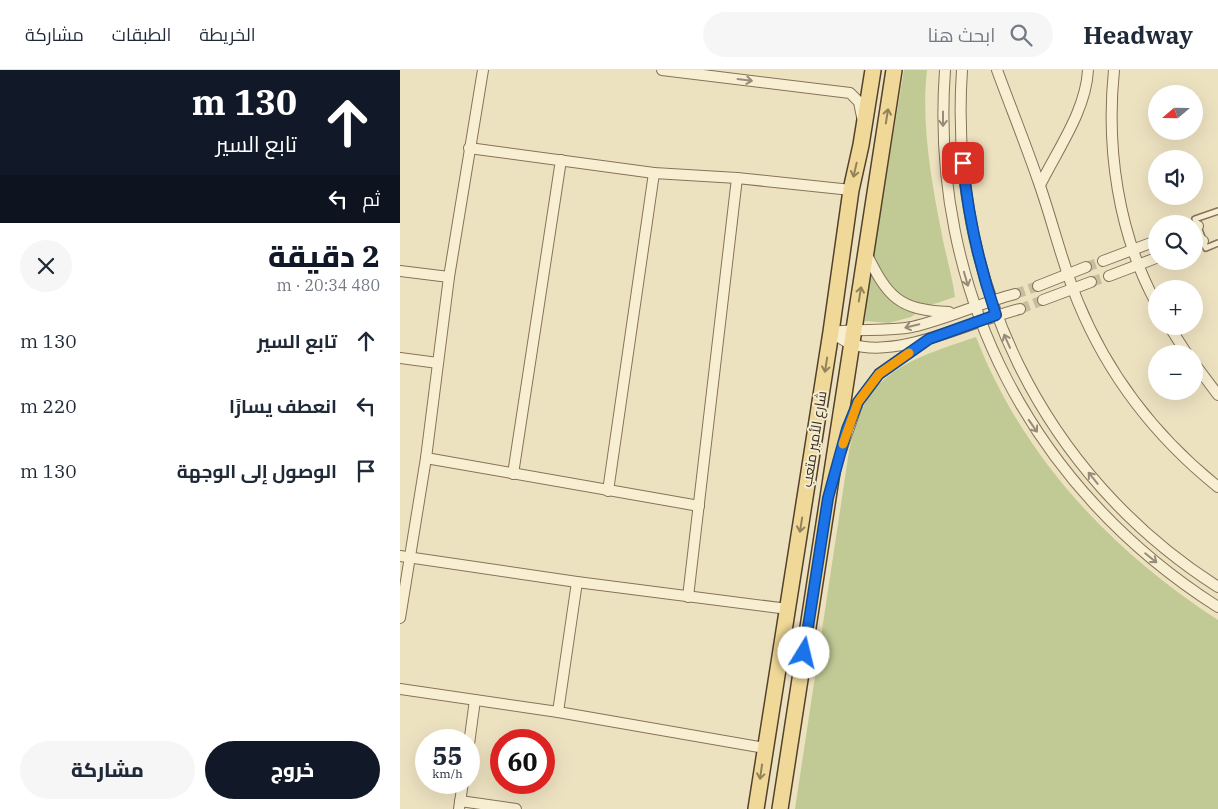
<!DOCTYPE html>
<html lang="ar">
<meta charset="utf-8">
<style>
body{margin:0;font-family:"IBM Plex Serif",Cairo,serif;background:#f6f6f7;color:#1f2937;direction:rtl;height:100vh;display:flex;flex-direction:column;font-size:19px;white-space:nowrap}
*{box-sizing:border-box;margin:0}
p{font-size:16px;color:#747a83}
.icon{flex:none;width:28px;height:28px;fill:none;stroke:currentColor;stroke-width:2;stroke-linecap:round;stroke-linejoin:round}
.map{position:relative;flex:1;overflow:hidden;direction:ltr}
.drawer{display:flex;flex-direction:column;background:#fff;width:400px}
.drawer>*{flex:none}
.top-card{background:#111827;color:#fff;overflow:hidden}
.needle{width:32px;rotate:250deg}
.controls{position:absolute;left:748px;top:15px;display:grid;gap:10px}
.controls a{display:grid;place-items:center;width:55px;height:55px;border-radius:50%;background:#fff;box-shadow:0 5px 20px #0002;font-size:25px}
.speed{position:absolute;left:15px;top:659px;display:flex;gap:10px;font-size:25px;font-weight:700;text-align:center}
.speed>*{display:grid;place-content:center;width:65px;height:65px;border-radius:50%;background:#fff;box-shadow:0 5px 20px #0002;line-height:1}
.speed small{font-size:12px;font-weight:400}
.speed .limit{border:8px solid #d22;background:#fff;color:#111}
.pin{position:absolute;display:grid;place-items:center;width:42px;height:42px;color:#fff;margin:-21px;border-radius:10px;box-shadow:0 2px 8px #0006}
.me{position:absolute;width:55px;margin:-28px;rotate:9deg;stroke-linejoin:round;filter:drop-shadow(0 0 4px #0008)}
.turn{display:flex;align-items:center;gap:18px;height:105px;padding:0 20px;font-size:22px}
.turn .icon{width:65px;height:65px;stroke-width:2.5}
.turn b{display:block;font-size:35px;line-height:42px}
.then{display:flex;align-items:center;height:48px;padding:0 20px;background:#0003;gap:10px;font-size:19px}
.round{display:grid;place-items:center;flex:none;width:52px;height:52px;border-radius:26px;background:#f6f6f7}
.overview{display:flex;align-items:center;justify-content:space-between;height:85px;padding:0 20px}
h1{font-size:30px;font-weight:800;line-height:38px;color:#111827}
.cta{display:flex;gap:10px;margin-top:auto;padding:10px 20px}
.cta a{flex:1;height:58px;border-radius:30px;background:#111827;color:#fff;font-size:20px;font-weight:800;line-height:58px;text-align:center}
.cta a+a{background:#f6f6f7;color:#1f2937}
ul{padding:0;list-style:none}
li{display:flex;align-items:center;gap:15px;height:65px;padding:0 20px}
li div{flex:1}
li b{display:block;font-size:19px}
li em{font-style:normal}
header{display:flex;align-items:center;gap:30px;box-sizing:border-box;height:70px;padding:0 25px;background:#fff;border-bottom:1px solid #e0e1e3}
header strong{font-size:24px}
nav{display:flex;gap:28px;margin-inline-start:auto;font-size:18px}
.search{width:350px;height:45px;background:#f6f6f7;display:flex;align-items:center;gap:12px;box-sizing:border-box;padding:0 18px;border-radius:28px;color:#747a83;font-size:19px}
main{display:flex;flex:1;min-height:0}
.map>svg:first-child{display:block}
</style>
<header>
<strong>Headway</strong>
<div class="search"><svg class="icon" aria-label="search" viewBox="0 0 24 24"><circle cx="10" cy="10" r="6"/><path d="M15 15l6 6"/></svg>ابحث هنا</div>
<nav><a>الخريطة</a><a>الطبقات</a><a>مشاركة</a></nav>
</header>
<main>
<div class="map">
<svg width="818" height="739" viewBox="0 0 818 739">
<rect width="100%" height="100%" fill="#ede2c0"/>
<!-- green -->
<g fill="#c1ca95">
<path d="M504,0H527C521,52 531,109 541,160C545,183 552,204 555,227L528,236L511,247L489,253L465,251L467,219Z"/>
<path d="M576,267C622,386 711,481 818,550V739H395L449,381C453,365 457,347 465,333C487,293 536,281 576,267Z"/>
</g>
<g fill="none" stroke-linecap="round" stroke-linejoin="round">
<!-- minor-tunnel -->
<g stroke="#c8bd9f" stroke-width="10" stroke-dasharray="10 5" stroke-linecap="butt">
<polyline points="686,197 703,191"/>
<polyline points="691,212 709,206"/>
<polyline points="615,224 638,216"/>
<polyline points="620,239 643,230"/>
</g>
<defs>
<polyline id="service" points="818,141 795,149 806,178 818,173"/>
<g id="minor">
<polyline points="262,0 450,23 459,32 462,47"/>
<path d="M545,0C529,221 632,419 818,537"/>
<path d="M562,0C548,208 641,404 818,517"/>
<path d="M597,0C611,38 626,75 639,113C653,153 662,193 678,232C708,305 757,368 818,417"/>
<path d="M714,0C706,78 718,163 756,233"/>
<polyline points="69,78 254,103 337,108 451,120"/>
<path d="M640,115C658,79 686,40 688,0"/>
<polyline points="794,158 798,156"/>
<polyline points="794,175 803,171"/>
<path d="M466,183C488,227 498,240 549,242"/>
<polyline points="703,191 756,171"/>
<polyline points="0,201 49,207"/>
<polyline points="709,206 756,188"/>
<polyline points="638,216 686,197"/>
<polyline points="643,230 691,212"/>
<polyline points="769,256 787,284"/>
<path d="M431,262C437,266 444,271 451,274C499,290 573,250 620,239"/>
<path d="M431,262C458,258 485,262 512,257C547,249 580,233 615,224"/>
<polyline points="0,288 38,293"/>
<polyline points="794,293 818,325"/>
<polyline points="441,381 458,332 479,304 523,273"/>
<polyline points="26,388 299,436"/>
<polyline points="113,404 161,90"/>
<polyline points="208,421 254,103"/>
<polyline points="0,486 177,512 388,539"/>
<polyline points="288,527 337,108"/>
<polyline points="0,548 26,388 49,207 83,0"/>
<polyline points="0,619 158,642 365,678"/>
<polyline points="158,642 177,512"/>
<polyline points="69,674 75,630"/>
<polyline points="60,731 116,739"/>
<polyline points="59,739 63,712"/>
</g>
<g id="primary">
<polyline points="356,739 431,262 451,120 461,75 473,0"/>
<polyline points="380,739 494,0"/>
</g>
</defs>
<!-- service casing -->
<use href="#service" stroke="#857359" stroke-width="8"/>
<!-- minor casing -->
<use href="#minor" stroke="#857359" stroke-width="12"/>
<!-- primary casing -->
<use href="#primary" stroke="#53412d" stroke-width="18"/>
<!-- service -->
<use href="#service" stroke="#f8efd3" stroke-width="5"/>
<!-- minor -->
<use href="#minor" stroke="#f8efd3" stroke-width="10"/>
<!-- primary -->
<use href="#primary" stroke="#f0d998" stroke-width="15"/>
</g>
<!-- one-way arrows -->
<defs><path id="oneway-shaft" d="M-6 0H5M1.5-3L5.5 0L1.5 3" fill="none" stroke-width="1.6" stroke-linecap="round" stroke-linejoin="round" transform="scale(1.25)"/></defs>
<g stroke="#968c78">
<use href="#oneway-shaft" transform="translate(345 10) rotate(7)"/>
<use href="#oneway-shaft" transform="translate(543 49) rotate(90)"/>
<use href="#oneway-shaft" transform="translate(566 209) rotate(74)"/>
<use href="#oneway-shaft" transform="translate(512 256) rotate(167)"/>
<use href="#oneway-shaft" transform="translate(607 271) rotate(-114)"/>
<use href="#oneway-shaft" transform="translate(633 356) rotate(55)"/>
<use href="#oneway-shaft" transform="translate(693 408) rotate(-129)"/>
<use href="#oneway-shaft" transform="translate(751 488) rotate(39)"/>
</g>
<g stroke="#92825a">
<use href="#oneway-shaft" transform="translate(487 46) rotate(-81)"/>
<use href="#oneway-shaft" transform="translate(455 100) rotate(103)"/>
<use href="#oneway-shaft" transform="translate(460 224) rotate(-81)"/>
<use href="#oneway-shaft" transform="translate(426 295) rotate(99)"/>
<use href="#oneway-shaft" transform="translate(401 455) rotate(99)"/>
<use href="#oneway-shaft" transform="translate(361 702) rotate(98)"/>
</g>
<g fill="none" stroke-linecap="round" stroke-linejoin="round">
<defs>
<path id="route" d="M404,583L428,428L447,359L458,332L479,304L529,269L596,245C579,195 568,146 563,93"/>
</defs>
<!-- route casing -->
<use href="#route" stroke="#114b97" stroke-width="12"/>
<!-- route -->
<use href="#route" stroke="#1a73e8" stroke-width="9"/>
<!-- slow -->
<polyline stroke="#f59e0b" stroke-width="9" points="443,374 458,332 479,304 509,283"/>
</g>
<g text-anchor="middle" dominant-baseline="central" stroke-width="4" stroke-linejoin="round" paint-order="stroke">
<!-- street labels -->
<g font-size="14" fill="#352a1d" stroke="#f4ecd0">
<text transform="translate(414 369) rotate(-81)">شارع الأمير متعب</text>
</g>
</g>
</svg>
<div class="controls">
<a><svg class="needle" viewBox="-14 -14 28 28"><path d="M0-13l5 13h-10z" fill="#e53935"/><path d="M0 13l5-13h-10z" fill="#747a83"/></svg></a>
<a><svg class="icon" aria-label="sound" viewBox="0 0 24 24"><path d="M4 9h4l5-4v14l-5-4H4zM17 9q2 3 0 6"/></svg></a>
<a><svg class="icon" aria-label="search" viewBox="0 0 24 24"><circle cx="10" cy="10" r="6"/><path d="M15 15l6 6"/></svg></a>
<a>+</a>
<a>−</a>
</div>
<div class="speed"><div>55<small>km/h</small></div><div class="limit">60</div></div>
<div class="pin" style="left:563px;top:93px;background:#d93025"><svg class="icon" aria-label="arrive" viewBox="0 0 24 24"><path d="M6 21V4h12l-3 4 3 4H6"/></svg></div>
<svg class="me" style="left:404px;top:583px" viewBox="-20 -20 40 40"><circle r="19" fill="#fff"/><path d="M0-13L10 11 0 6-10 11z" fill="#1a73e8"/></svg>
</div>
<section class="drawer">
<div class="top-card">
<div class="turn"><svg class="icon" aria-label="ahead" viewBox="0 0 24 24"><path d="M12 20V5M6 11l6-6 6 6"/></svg><div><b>130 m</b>تابع السير</div></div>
<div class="then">ثم<svg class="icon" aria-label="left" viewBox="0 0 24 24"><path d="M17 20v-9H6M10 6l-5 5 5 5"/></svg></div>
</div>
<div class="overview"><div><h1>2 دقيقة</h1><p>480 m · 20:34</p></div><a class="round"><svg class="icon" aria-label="close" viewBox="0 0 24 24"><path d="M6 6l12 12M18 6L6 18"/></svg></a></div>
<ul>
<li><svg class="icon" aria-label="ahead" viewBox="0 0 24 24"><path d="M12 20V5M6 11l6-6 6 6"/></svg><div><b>تابع السير</b></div><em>130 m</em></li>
<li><svg class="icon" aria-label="left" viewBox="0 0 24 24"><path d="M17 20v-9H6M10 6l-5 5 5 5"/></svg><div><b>انعطف يسارًا</b></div><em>220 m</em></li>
<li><svg class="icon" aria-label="arrive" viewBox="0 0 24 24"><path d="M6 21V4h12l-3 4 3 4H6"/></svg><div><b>الوصول إلى الوجهة</b></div><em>130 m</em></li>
</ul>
<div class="cta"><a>خروج</a><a>مشاركة</a></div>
</section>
</main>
